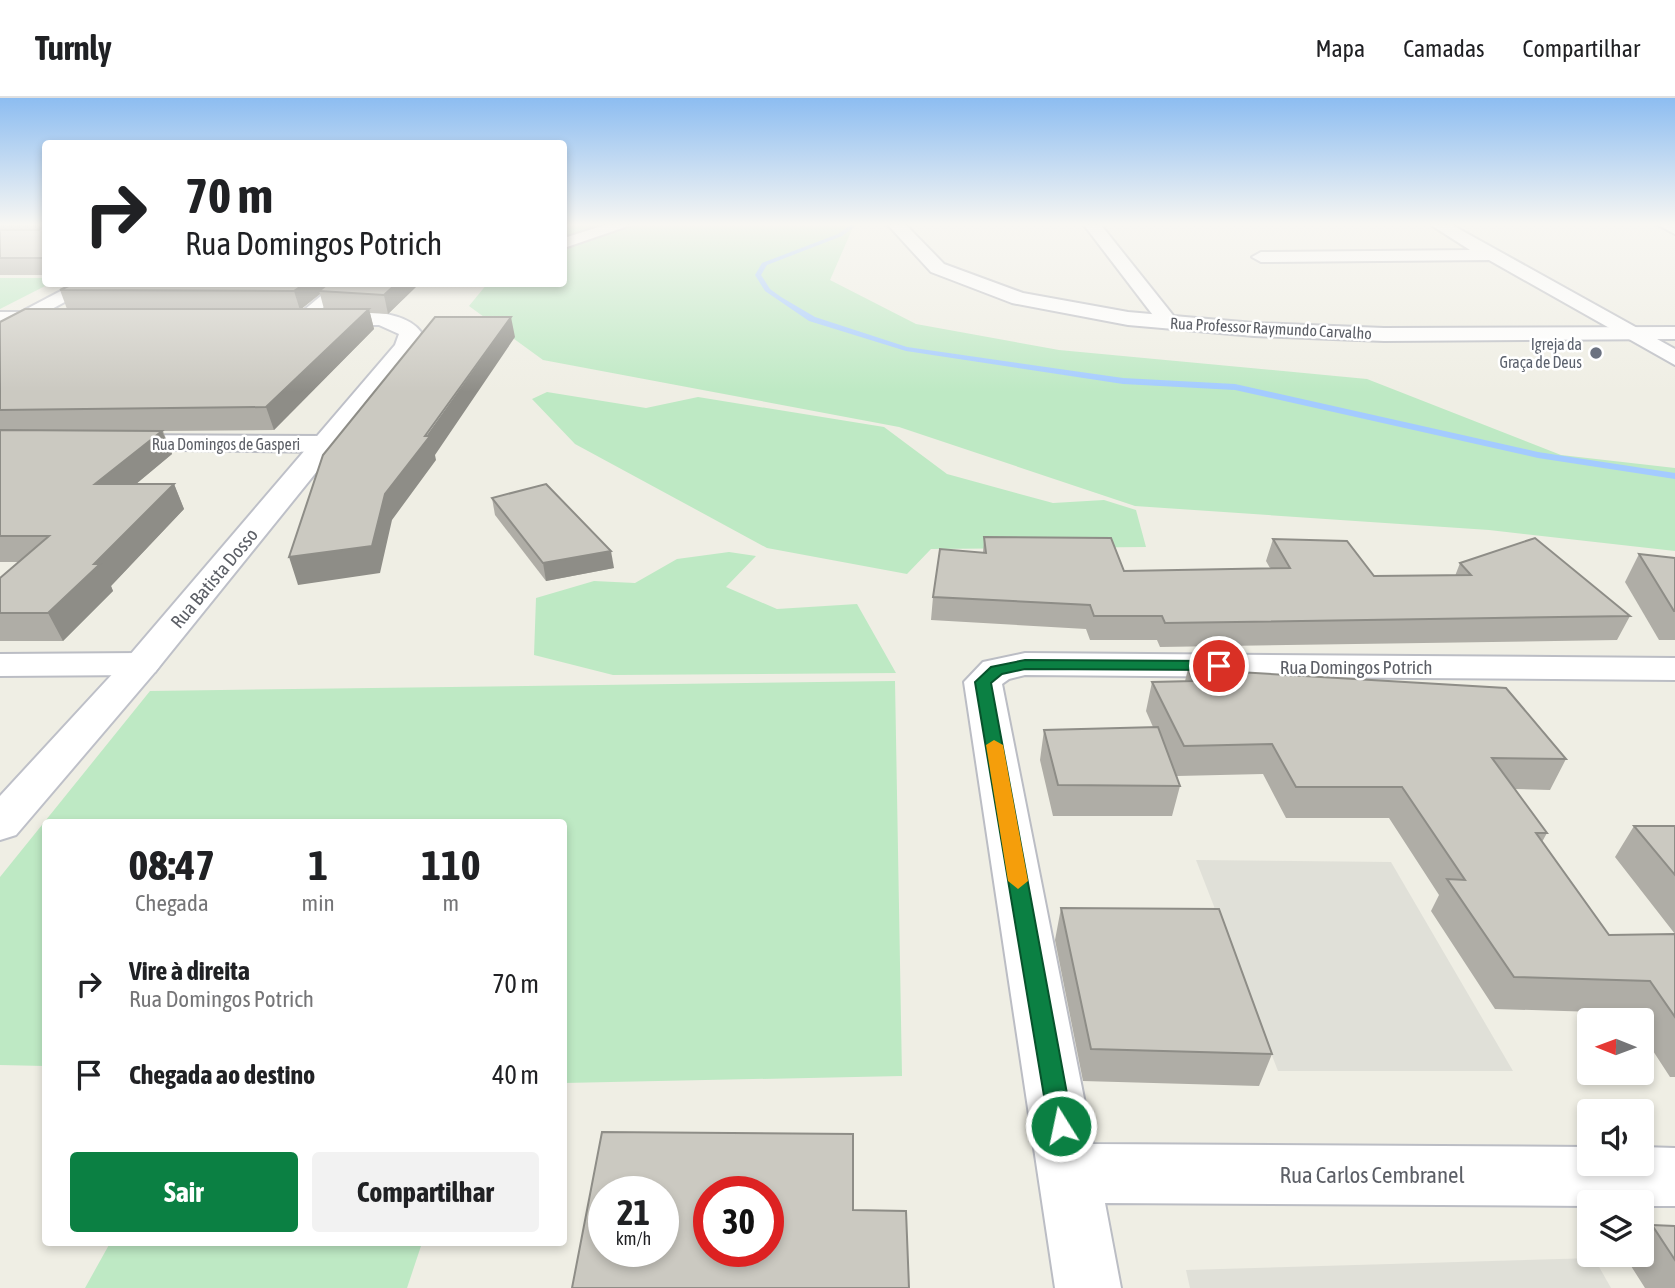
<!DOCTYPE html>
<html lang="pt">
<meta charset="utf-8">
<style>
body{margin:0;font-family:"Asap Condensed",sans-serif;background:#f2f2f2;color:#202124;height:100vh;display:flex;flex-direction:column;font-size:26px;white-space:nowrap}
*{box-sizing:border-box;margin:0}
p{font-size:23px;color:#757577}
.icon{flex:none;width:38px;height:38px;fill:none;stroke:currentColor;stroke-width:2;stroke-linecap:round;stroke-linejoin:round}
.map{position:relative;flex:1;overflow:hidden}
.panel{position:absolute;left:42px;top:721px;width:525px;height:427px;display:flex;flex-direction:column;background:#fff;border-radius:7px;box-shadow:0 4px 10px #0003}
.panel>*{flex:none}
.top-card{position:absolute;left:42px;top:42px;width:525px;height:147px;border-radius:7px;box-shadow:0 4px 10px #0003;background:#fff;color:#202124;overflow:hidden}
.needle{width:46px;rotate:271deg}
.buttons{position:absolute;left:1577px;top:910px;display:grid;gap:14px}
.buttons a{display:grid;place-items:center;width:77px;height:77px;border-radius:7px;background:#fff;box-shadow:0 4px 10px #0003;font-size:35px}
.speed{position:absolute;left:588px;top:1078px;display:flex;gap:14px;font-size:35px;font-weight:700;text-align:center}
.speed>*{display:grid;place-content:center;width:91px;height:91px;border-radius:50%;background:#fff;box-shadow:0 4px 10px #0003;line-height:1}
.speed small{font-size:18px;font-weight:400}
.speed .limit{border:10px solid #d22;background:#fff;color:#111}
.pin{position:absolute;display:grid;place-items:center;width:60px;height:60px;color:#fff;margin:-30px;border:4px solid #fff;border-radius:50%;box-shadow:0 2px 7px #0007}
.me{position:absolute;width:77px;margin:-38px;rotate:350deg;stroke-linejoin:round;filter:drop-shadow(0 0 5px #0008)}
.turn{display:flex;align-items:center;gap:24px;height:147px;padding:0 28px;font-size:32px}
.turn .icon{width:91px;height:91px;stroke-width:2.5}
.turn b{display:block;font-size:49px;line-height:60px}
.eta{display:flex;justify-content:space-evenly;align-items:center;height:119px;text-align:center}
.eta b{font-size:42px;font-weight:700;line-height:49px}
.cta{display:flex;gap:14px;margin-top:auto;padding:14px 28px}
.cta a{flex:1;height:80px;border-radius:7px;background:#0b8043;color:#fff;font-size:28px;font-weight:700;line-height:80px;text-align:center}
.cta a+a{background:#f2f2f2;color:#202124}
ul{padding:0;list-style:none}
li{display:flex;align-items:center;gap:21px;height:91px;padding:0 28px}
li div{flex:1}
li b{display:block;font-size:26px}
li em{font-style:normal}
header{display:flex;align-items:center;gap:42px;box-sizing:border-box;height:98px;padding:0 35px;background:#fff;border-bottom:2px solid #e0e0e0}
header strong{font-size:33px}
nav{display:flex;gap:38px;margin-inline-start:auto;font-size:24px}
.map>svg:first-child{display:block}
</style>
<header>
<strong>Turnly</strong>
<nav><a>Mapa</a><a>Camadas</a><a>Compartilhar</a></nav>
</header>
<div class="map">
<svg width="1675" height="1190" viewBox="0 0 1675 1190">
<rect width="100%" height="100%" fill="#efeee4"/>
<!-- industrial -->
<g fill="#e0e0d8">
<polygon points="1196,762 1391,764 1513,973 1278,973"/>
<polygon points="1594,1160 1611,1190 1190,1190 1186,1172"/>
</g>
<!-- green -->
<g fill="#bee9c4">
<polygon points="564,127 854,127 830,182 916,226 1059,252 1367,281 1561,357 1675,370 1675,453 1489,432 1135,408 899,329 543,262 469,208 487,186 564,186"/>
<polygon points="0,180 45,180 46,186 49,186 0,211"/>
<polygon points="547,294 646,310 698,299 884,329 947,376 1053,405 1104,402 1136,412 1146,449 931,451 907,476 767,450 575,346 532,301"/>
<polygon points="729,454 756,458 726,489 777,511 857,506 896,575 613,577 534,557 536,500 594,483 635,485 677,461"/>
<polygon points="895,583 902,978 564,985 564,724 46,724 45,968 0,967 0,779 150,593"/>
<polygon points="110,1145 110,1144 422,1145 407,1190 85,1190"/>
</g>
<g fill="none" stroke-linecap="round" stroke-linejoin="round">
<!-- stream -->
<polygon fill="#a4cbff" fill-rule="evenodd" points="850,127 857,127 842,138 767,167 761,177 770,191 781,199 815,219 907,249 1123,280 1235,286 1538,354 1675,375 1675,381 1538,360 1235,292 1123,286 906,253 809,223 765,193 755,177 762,165 838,136"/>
<defs>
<polygon id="service" points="335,186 350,186 307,224 297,224 297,218"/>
<g id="minor">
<polygon points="605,127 631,127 564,150 564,140"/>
<polygon points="1084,127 1101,127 1176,221 1179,225 1176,229 1162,229"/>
<polygon points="1431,127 1452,127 1675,251 1675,267 1489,162 1261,164 1252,159 1261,154 1470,152"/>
<polygon points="0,214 23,214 33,220 23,226 0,226"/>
<polygon points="114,337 326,338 335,340 339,346 335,352 326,354 105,351 101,345 105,339"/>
<polygon points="142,555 155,558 161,566 155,574 142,577 0,578 0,556"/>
<polygon points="1025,555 1675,560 1675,582 1025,577 1009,581 1002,586 1093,1046 1589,1049 1589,1066 1642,1066 1642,1049 1675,1050 1675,1108 1642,1108 1642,1104 1589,1104 1589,1108 1105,1105 1121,1190 1055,1190 964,584 983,564"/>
</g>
<g id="tertiary">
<polygon points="888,127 906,127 944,166 1023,195 1128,214 1254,225 1384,230 1675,229 1675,241 1384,243 1254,238 1128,227 1012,205 931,174"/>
<polygon points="1658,127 1675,127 1675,136"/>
</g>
<g id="secondary">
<polygon points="74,186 98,186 0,239 0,225"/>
<path d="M367,214C385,215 409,218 421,234L414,253L155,574L16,737L0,742V698L129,558L395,247L399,236L379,227H319L312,225L309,221L312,217Z"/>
</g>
</defs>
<!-- service casing -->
<use href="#service" stroke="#bbbdc4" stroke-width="4"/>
<!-- minor casing -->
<use href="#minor" stroke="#bbbdc4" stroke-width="4"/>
<!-- tertiary casing -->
<use href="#tertiary" stroke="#bbbdc4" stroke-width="4"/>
<!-- secondary casing -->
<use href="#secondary" stroke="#bec0c8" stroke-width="4"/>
<!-- service -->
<use href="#service" fill="#fff" fill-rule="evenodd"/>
<!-- minor -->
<use href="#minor" fill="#fff" fill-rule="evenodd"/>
<!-- tertiary -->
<use href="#tertiary" fill="#fff" fill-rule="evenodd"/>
<!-- secondary -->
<use href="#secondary" fill="#fff" fill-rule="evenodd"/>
</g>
<!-- wall -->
<g fill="#afada6" fill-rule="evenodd">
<rect x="0" y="127" width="46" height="50"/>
<path d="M419,186L388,216L370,215L374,231L274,332L163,333L172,356L136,386H174L184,411L111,488L113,493L63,543H0V480L19,464H0V224L67,211L60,192ZM320,196L324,211H301Z"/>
<polygon points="492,400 614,470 546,483 495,417"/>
<polygon points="984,439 1124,473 1270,470 1266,463 1273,441 1374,478 1455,478 1460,465 1630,518 1617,542 1160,549 1157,542 1090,542 1086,531 931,522 933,499 983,454"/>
<polygon points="1639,456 1675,460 1675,542 1659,542 1625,484"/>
<polygon points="1188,571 1566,661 1550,692 1515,691 1547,735 1542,744 1609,837 1675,836 1615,759 1634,728 1675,728 1675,979 1670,979 1642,936 1642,922 1632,922 1628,915 1495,911 1431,813 1439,797 1389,720 1286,720 1263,676 1177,678 1180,688 1172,718 1053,718 1040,662 1044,632 1153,629 1146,613 1152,584 1185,583"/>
<polygon points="1061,810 1272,956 1259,988 1083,983 1055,842"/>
<polygon points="1652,1127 1675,1128 1675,1190 1645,1190 1624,1157 1642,1157 1642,1138"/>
</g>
<!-- shaded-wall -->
<g fill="#8e8d87">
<polygon points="304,186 332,186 319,193 320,196 300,212 294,193"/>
<polygon points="396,186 419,186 388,216 384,197"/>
<polygon points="369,211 374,231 274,332 266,309"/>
<polygon points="511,219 515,239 435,357 436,362 392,422 380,475 298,487 289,459 385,396"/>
<polygon points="162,333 172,356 106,411 95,386"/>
<polygon points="174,386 184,411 111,488 113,493 63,543 48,515 94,466"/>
<polygon points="611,453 614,470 546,483 543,465"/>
</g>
<!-- building -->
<g fill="#cbc9c1" stroke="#8e8d87" stroke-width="2" fill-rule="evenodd">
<polygon points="41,127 46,127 46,160 0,160 0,132 39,132 42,129"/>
<polygon points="73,186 304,186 294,193 60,192"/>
<polygon points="328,186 396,186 384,197 319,193"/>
<polygon points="25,211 369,211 266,309 0,312 0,224"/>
<polygon points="435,219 511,219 425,338 430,338 385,396 372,448 289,459 323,357"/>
<polygon points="0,332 162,333 95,386 174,386 94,466 100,466 48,515 0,515 0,480 49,438 0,438"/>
<polygon points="546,386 611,453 543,465 492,400"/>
<polygon points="984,439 1111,440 1124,473 1290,470 1273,441 1347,443 1374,478 1471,477 1460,465 1535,440 1630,518 1165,525 1162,518 1094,518 1090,507 933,499 940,451 986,455"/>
<polygon points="1639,456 1675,460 1675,513 1674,513"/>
<polygon points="1188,571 1506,590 1566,661 1492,660 1547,735 1536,735 1609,837 1675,836 1675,919 1650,883 1514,879 1447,781 1465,782 1402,689 1296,689 1272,646 1184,648 1152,584 1193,583"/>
<polygon points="1158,629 1180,688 1058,687 1044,632"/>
<polygon points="1634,728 1675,728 1675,777"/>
<polygon points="1061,810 1219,811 1272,956 1091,951"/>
<path d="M602,1034L853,1036V1112L906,1113L909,1190H572ZM604,1094H663V1153H604ZM709,1094H768V1153H709Z"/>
<polygon points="1652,1127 1675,1128 1675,1162"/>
</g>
<!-- sky -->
<linearGradient id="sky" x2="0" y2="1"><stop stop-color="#8dbdf1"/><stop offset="0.43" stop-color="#f8f7f3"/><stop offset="1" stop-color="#f8f7f3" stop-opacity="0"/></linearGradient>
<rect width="1675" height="294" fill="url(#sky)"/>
<!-- route -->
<polygon fill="#0b8043" stroke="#07532c" stroke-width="2" points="1025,562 1219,563 1226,568 1219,572 1025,571 1002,576 991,585 1073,1028 1069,1036 1061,1039 1052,1036 1049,1028 975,584 991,569"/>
<!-- slow -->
<polygon fill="#f59e0b" points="994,642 1003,647 1028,783 1018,791 1008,783 986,647"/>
<!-- markers -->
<circle fill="#6b7280" stroke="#fff" stroke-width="2.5" cx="1596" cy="255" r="7"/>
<g text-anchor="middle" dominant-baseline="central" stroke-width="5" stroke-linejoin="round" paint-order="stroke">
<!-- far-street labels -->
<g font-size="16" fill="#5c5f66" stroke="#fff">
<text transform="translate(1271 230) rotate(3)">Rua Professor Raymundo Carvalho</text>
<text x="226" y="346">Rua Domingos de Gasperi</text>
</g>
<!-- far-worship labels -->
<g font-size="16" fill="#5b616d" stroke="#fff" text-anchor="end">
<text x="1582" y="246">Igreja da<tspan x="1582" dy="18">Graça de Deus</tspan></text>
</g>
<!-- street labels -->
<g font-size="19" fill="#5c5f66" stroke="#fff">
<text transform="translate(214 480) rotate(-50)">Rua Batista Dosso</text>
<text x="1356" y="569">Rua Domingos Potrich</text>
</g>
<!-- near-street labels -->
<g font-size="23" fill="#5c5f66" stroke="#fff">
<text x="1372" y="1077">Rua Carlos Cembranel</text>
</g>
</g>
</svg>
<div class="buttons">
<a><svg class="needle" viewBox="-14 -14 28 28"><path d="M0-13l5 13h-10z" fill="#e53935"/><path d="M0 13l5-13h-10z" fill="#757577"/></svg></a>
<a><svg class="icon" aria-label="sound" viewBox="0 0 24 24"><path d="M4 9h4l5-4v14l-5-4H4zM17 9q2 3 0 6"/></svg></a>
<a><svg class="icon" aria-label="layers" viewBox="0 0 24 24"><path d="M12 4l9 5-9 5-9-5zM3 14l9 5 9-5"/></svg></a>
</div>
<div class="speed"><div>21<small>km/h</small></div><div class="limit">30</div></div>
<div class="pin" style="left:1219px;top:568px;background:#d93025"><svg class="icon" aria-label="arrive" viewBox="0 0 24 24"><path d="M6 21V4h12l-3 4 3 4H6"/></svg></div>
<svg class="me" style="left:1061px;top:1028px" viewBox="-20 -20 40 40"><circle r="17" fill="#0b8043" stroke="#fff" stroke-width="3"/><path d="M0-11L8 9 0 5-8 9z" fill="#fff"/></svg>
<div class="top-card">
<div class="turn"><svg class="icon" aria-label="right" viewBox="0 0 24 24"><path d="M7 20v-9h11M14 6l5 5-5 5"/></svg><div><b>70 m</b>Rua Domingos Potrich</div></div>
</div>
<section class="panel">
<div class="eta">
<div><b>08:47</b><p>Chegada</p></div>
<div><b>1</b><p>min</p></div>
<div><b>110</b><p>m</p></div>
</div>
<ul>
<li><svg class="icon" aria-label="right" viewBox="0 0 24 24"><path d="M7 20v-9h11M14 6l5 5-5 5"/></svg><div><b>Vire à direita</b><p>Rua Domingos Potrich</p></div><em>70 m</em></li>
<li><svg class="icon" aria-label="arrive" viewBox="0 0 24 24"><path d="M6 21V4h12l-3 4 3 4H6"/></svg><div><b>Chegada ao destino</b></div><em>40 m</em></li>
</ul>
<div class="cta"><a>Sair</a><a>Compartilhar</a></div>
</section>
</div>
